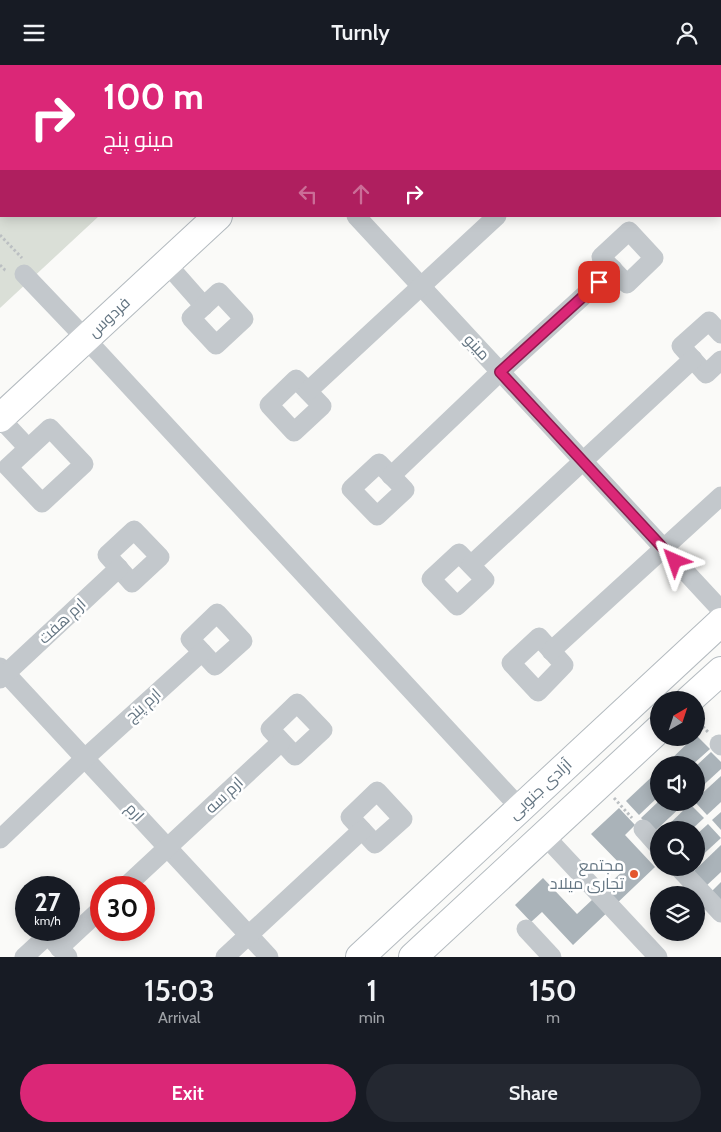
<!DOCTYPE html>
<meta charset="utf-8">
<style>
body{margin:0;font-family:Cabin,Cairo,sans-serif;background:#242831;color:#f1f3f6;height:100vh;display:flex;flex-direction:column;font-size:19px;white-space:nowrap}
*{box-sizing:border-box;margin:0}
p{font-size:16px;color:#9ea1a6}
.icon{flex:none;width:28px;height:28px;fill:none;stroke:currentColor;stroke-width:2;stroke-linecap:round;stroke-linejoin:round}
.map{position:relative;height:892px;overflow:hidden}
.side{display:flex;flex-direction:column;background:#171b24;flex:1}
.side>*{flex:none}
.top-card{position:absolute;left:0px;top:0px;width:721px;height:152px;box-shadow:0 2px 12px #0003;background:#db2777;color:#fff;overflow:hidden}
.needle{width:32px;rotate:39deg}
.tools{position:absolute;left:650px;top:626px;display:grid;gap:10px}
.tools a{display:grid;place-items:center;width:55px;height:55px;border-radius:50%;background:#171b24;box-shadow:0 2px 12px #0003;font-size:25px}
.speed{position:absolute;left:15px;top:811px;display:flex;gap:10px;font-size:25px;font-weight:700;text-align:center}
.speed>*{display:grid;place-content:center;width:65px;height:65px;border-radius:50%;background:#171b24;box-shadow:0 2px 12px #0003;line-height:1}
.speed small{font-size:12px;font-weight:400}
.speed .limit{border:8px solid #d22;background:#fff;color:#111}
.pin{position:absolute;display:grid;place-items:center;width:42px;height:42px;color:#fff;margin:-21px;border-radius:10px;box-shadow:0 2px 8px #0006}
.me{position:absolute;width:55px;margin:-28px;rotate:317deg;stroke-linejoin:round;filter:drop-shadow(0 0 4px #0008)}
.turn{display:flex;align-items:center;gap:18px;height:105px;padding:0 20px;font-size:22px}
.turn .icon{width:65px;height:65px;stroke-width:2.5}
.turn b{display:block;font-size:35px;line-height:42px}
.lanes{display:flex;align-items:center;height:48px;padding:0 20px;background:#0003;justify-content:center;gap:25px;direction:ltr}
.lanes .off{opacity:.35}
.eta{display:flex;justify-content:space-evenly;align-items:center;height:85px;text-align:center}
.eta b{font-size:30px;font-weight:600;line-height:35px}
.button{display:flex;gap:10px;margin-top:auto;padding:10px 20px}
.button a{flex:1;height:58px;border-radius:30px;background:#db2777;color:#fff;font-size:20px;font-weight:600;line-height:58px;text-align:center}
.button a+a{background:#242831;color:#f1f3f6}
header{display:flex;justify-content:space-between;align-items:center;height:65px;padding:0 20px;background:#171b24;font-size:22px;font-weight:600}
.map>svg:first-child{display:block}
</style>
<header><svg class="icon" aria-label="menu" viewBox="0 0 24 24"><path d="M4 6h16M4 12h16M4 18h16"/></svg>Turnly<svg class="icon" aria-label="person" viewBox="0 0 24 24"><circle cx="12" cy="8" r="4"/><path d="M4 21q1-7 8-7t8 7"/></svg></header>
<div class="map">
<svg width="721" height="892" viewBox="0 0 721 892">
<rect width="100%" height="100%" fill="#fafaf8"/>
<!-- green -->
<polygon fill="#dadfd7" points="0,0 4,1 1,1 1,151 99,151 0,243"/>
<!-- building -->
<g fill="#aab3b9">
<polygon points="696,670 710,684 692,700 665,700 694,672 696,672"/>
<polygon points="711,687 721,697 721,704 696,727 696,701"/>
<polygon points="659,705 659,731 639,750 626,736"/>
<polygon points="721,711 721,737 707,750 696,738 696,734"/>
<polygon points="659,736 659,738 685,738 654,767 641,753"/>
<polygon points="690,739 704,753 691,765 663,765"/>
<polygon points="619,743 635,760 625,770 655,802 573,880 542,847 531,857 515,840 543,813 577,849 625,804 591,769"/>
<polygon points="721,747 721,765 712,755"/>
<polygon points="708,759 721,773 696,796 696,770"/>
<polygon points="721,780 721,807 705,822 692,808"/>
<polygon points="721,817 721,838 711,827"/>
</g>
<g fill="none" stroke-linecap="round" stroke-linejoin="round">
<defs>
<g id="secondary">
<polyline points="621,0 622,1"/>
<polyline points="652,0 653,1"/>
<polyline points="379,1 381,0"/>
<polyline points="720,72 721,73"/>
<polyline points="720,107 721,109"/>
<polyline points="0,353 218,151"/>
<polyline points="689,635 721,606"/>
<polyline points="360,892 721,557"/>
<polyline points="413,892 659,664"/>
</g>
</defs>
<!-- secondary casing -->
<use href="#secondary" stroke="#b3babf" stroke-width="30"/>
<!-- path -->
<g stroke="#bbbfc2" stroke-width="3" stroke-dasharray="2.5 2.5" stroke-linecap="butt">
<polyline points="1,1 3,0"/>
<polyline points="0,170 22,193"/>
<polyline points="0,200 5,205 7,206"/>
<polyline points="696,654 708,667"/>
<polyline points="614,733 632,753"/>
</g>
<!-- street -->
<g stroke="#c3c8cc" stroke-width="19">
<polyline points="215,0 217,1"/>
<polyline points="461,1 463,0"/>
<polyline points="356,151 721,545"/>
<polygon points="629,166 654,193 627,219 601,192"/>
<polyline points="167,199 204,241"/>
<polyline points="24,209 86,274 520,743"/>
<polygon points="219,227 244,254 216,280 191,253"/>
<polyline points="721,269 709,256 681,281 706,309 721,295"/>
<polygon points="296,314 322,341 294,367 269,340"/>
<polyline points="308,326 497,151"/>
<polyline points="0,353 28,383"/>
<polygon points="50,363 84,399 42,438 8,402"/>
<polygon points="379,398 405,425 377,451 351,424"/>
<polyline points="391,411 500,307 613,204"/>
<polygon points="134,465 160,492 132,518 107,490"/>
<polygon points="459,488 485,515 457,541 431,514"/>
<polyline points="471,500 693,294"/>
<polygon points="217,548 243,576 215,601 190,574"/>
<polygon points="539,572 564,600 538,627 511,598"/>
<polyline points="551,586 721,431"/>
<polyline points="0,602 269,892"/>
<polyline points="0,614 119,503"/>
<polygon points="297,638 323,665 295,691 270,664"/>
<polyline points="719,679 721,681"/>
<polygon points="377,726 403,754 375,779 350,752"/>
<polyline points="643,764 659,782"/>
<polyline points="544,770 658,892"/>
<polyline points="0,774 85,693 202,587"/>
<polyline points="678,802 721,848"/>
<polyline points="125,822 281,677"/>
<polyline points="526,864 552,892"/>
<polyline points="59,883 101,844"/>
<polyline points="24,892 48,870 68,892"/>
<polyline points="225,892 362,765"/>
</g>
<!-- secondary -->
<use href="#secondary" stroke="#fff" stroke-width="28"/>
</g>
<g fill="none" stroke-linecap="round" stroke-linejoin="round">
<defs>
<polyline id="route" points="599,217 500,307 675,496"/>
</defs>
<!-- route casing -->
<use href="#route" stroke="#8e194d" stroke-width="12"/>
<!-- route -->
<use href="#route" stroke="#db2777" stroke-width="9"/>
</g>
<!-- markers -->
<circle fill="#e4572e" stroke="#fff" stroke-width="2" cx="634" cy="809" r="5"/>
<g text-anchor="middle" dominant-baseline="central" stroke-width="5" stroke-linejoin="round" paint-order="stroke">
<!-- street labels -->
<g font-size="16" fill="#657683" stroke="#fff">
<text transform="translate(109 252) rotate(-43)">فردوس</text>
<text transform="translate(477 282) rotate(47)">مینو</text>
<text transform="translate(62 556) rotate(-43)">ارم هفت</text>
<text transform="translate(143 640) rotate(-42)">ارم پنج</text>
<text transform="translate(540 724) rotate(-43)">آزادی جنوبی</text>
<text transform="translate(224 730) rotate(-43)">ارم سه</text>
<text transform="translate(135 747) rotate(47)">ارم</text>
</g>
<!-- poi labels -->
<g font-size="16" fill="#657683" stroke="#fff" text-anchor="end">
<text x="624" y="800">مجتمع<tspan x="624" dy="18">تجاری میلاد</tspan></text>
</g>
</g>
</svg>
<div class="tools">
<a><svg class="needle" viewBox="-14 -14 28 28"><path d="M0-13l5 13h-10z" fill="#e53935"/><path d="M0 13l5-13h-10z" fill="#9ea1a6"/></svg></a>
<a><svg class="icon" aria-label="sound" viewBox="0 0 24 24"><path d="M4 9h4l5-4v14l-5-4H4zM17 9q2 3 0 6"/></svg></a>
<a><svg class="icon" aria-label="search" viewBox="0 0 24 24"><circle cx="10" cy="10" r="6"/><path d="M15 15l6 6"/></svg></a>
<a><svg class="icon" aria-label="layers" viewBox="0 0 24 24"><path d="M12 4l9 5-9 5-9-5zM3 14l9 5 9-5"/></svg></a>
</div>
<div class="speed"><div>27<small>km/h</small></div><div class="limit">30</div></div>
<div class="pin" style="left:599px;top:217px;background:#d93025"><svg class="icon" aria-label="arrive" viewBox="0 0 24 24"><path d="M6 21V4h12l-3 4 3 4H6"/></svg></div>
<svg class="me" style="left:675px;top:496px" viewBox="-20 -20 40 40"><path d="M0-17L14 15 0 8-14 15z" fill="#db2777" stroke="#fff" stroke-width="4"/></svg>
<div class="top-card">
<div class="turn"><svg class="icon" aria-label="right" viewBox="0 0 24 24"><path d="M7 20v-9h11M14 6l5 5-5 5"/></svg><div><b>100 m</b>مینو پنج</div></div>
<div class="lanes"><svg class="icon off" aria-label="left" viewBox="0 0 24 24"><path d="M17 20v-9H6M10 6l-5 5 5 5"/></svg><svg class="icon off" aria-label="ahead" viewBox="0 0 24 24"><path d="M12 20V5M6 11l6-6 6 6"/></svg><svg class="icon" aria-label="right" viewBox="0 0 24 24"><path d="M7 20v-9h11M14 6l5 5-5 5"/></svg></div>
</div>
</div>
<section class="side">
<div class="eta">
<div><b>15:03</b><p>Arrival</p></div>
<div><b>1</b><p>min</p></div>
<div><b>150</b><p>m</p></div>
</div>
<div class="button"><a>Exit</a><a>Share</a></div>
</section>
